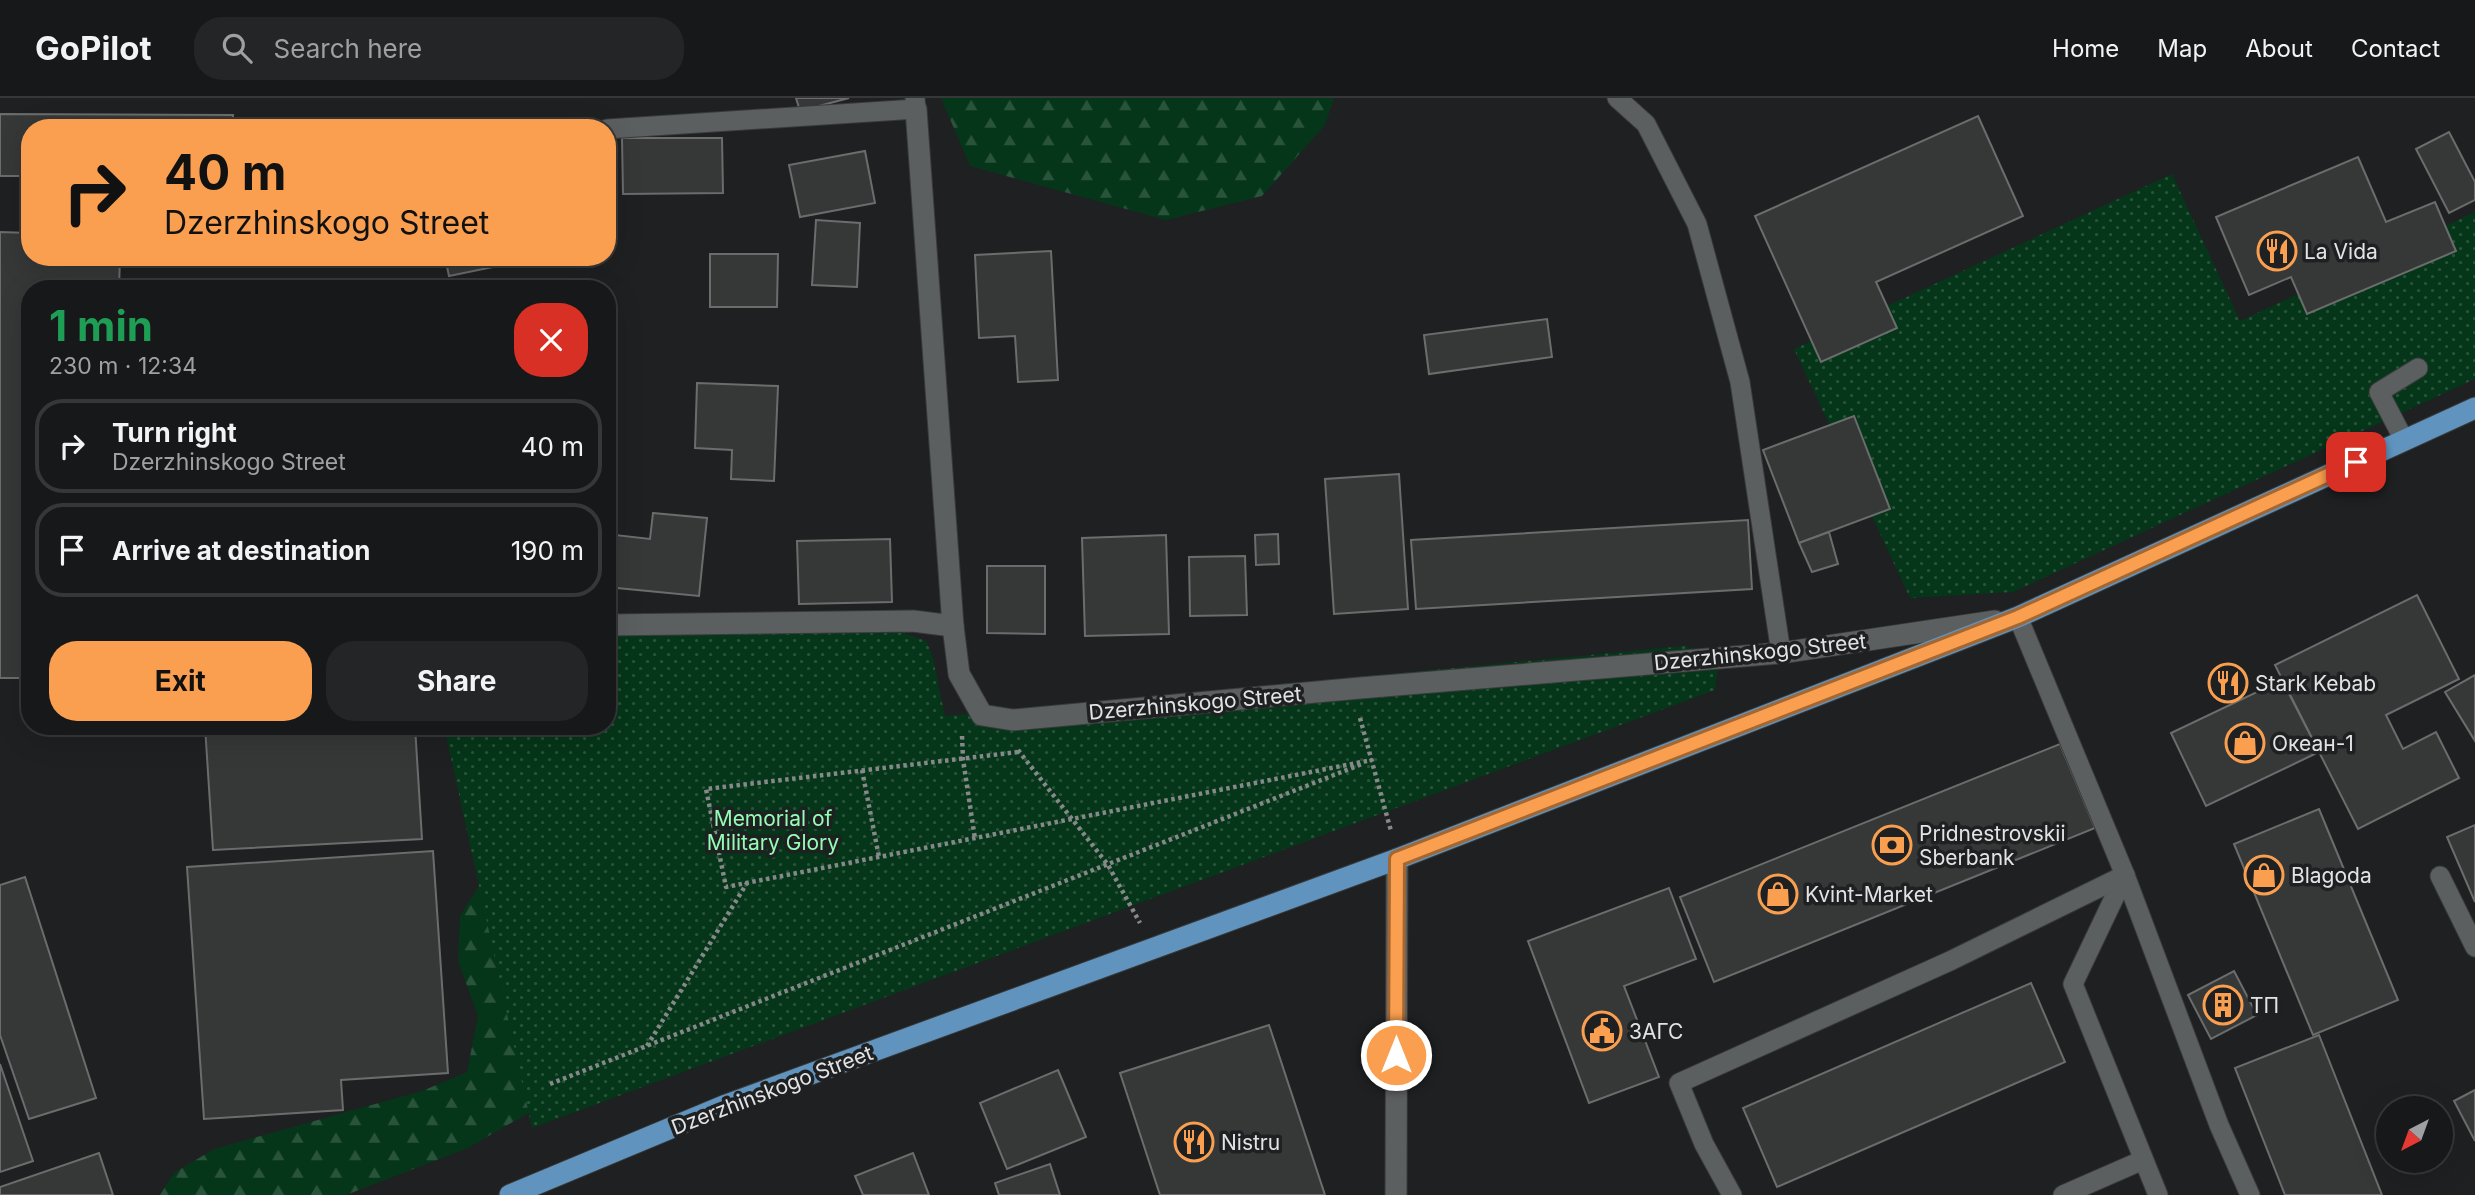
<!DOCTYPE html>
<meta charset="utf-8">
<style>
body{margin:0;font-family:Inter,sans-serif;background:#232526;color:#f1f3f6;height:100vh;display:flex;flex-direction:column;font-size:26px;white-space:nowrap}
*{box-sizing:border-box;margin:0}
p{font-size:23px;color:#9ea0a2}
.icon{flex:none;width:38px;height:38px;fill:none;stroke:currentColor;stroke-width:2;stroke-linecap:round;stroke-linejoin:round}
.map{position:relative;flex:1;overflow:hidden}
.details{position:absolute;left:21px;top:182px;width:595px;height:455px;display:flex;flex-direction:column;background:#161819;border-radius:28px;box-shadow:0 7px 28px #0002,0 0 0 2px #353738}
.details>*{flex:none}
.guide{position:absolute;left:21px;top:21px;width:595px;height:147px;border-radius:28px;box-shadow:0 7px 28px #0002,0 0 0 2px #353738;background:#fa9f4f;color:#111;overflow:hidden}
.needle{width:46px;rotate:221deg}
.tools{position:absolute;left:2376px;top:998px;display:grid;gap:14px}
.tools a{display:grid;place-items:center;width:77px;height:77px;border-radius:50%;background:#161819;box-shadow:0 7px 28px #0002,0 0 0 2px #353738;font-size:35px}
.pin{position:absolute;display:grid;place-items:center;width:60px;height:60px;color:#fff;margin:-30px;border-radius:14px;box-shadow:0 4px 10px #0006}
.me{position:absolute;width:77px;margin:-38px;rotate:0deg;stroke-linejoin:round;filter:drop-shadow(0 0 5px #0008)}
.turn{display:flex;align-items:center;gap:24px;height:147px;padding:0 28px;font-size:32px}
.turn .icon{width:91px;height:91px;stroke-width:2.5}
.turn b{display:block;font-size:49px;line-height:60px}
.round{display:grid;place-items:center;flex:none;width:74px;height:74px;border-radius:28px;background:#232526}
.head{display:flex;align-items:center;justify-content:space-between;height:119px;padding:0 28px}
h1{font-size:42px;font-weight:700;line-height:52px;color:#1e9e55}
.action{display:flex;gap:14px;margin-top:auto;padding:14px 28px}
.action a{flex:1;height:80px;border-radius:28px;background:#fa9f4f;color:#111;font-size:28px;font-weight:700;line-height:80px;text-align:center}
.action a+a{background:#232526;color:#f1f3f6}
ul{padding:0;list-style:none}
li{display:flex;align-items:center;gap:21px;height:94px;margin:0 14px 10px;padding:0 14px;border:4px solid #353738;border-radius:28px}
li div{flex:1}
li b{display:block;font-size:26px}
li em{font-style:normal}
header{display:flex;align-items:center;gap:42px;box-sizing:border-box;height:98px;padding:0 35px;background:#161819;border-bottom:2px solid #353738}
header strong{font-size:33px}
nav{display:flex;gap:38px;margin-inline-start:auto;font-size:24px}
.search{width:490px;height:63px;background:#232526;display:flex;align-items:center;gap:18px;box-sizing:border-box;padding:0 24px;border-radius:28px;color:#9ea0a2;font-size:26px}
.map>svg:first-child{display:block}
</style>
<header>
<strong>GoPilot</strong>
<div class="search"><svg class="icon" aria-label="search" viewBox="0 0 24 24"><circle cx="10" cy="10" r="6"/><path d="M15 15l6 6"/></svg>Search here</div>
<nav><a>Home</a><a>Map</a><a>About</a><a>Contact</a></nav>
</header>
<div class="map">
<svg width="2475" height="1097" viewBox="0 0 2475 1097">
<defs>
<pattern id="forest-firs" width="22" height="20" patternUnits="userSpaceOnUse" patternTransform="scale(1.75)"><rect width="22" height="20" fill="#053619"/><path d="M5 1l3.5 6h-7zM16 11l3.5 6h-7z" fill="#29533a"/></pattern>
<pattern id="park-dots" width="8" height="8" patternUnits="userSpaceOnUse" patternTransform="scale(1.75)"><rect width="8" height="8" fill="#053619"/><path d="M2 2h.1M6 6h.1" fill="none" stroke="#29533a" stroke-width="1.8" stroke-linecap="round"/></pattern>
</defs>
<rect width="100%" height="100%" fill="#1e2021"/>
<!-- forest -->
<g fill="url(#forest-firs)">
<polygon points="941,0 1334,0 1325,27 1262,98 1166,122 970,68"/>
<polygon points="607,530 813,532 837,543 689,921 468,1050 346,1097 160,1097 174,1075 214,1051 422,993 467,974 478,918 458,863 460,818 509,740 607,628"/>
</g>
<!-- park -->
<g fill="url(#park-dots)">
<polygon points="2172,76 2240,223 2475,114 2475,281 2013,494 1910,500 1794,251"/>
<polygon points="904,535 926,543 932,556 945,618 1685,548 1719,560 1715,592 532,1030 444,628 607,628 607,537"/>
</g>
<!-- building -->
<g fill="#353837" stroke="#6a6d6c" stroke-width="2">
<polygon points="796,0 849,0 800,13"/>
<polygon points="0,16 233,17 233,30 30,30 30,78 0,78"/>
<polygon points="1978,18 2023,118 1876,184 1897,230 1821,264 1755,118"/>
<polygon points="2449,34 2475,84 2475,102 2449,115 2416,51"/>
<polygon points="622,40 722,40 723,95 623,96"/>
<polygon points="865,53 875,105 800,119 789,67"/>
<polygon points="2358,59 2386,124 2435,104 2456,153 2307,216 2291,179 2249,197 2216,119"/>
<polygon points="816,122 860,125 857,189 812,187"/>
<polygon points="0,134 30,135 30,159 120,159 119,191 30,191 30,580 0,580"/>
<polygon points="1051,153 1058,282 1018,284 1015,238 979,240 975,157"/>
<polygon points="710,156 778,156 777,209 710,209"/>
<polygon points="445,159 541,159 449,178"/>
<polygon points="1547,221 1552,259 1429,276 1424,237"/>
<polygon points="697,285 778,288 774,383 731,381 732,352 695,350"/>
<polygon points="1854,318 1890,411 1799,445 1763,352"/>
<polygon points="1399,376 1408,511 1334,516 1325,381"/>
<polygon points="653,415 707,420 699,498 607,489 607,436 650,441"/>
<polygon points="1748,422 1752,491 1416,511 1411,442"/>
<polygon points="1829,434 1838,466 1812,474 1799,445"/>
<polygon points="1278,436 1279,466 1256,467 1255,437"/>
<polygon points="1166,437 1169,536 1085,538 1082,440"/>
<polygon points="890,441 892,504 799,506 797,443"/>
<polygon points="1245,458 1247,517 1190,518 1189,459"/>
<polygon points="987,468 1045,468 1045,536 987,535"/>
<polygon points="2417,497 2459,581 2386,617 2403,651 2436,634 2459,680 2358,731 2275,567"/>
<polygon points="2475,577 2475,643 2445,594"/>
<polygon points="2282,582 2319,654 2206,708 2171,635"/>
<polygon points="205,628 415,628 422,741 213,752"/>
<polygon points="2060,646 2095,730 1714,884 1680,799"/>
<polygon points="2319,711 2398,902 2313,937 2234,746"/>
<polygon points="2475,727 2475,804 2447,739"/>
<polygon points="433,753 448,975 341,982 343,1012 204,1021 187,769"/>
<polygon points="25,779 96,1000 29,1021 0,937 0,787"/>
<polygon points="1669,790 1696,861 1624,888 1659,979 1589,1005 1528,843"/>
<polygon points="2234,873 2257,917 2211,941 2188,897"/>
<polygon points="2031,885 2065,964 1777,1089 1743,1010"/>
<polygon points="1269,927 1325,1097 1160,1097 1120,975"/>
<polygon points="2319,937 2382,1097 2285,1097 2235,970"/>
<polygon points="0,966 33,1063 0,1074"/>
<polygon points="1058,972 1086,1039 1007,1071 980,1005"/>
<polygon points="2475,992 2475,1043 2454,1003"/>
<polygon points="99,1055 113,1097 0,1097 0,1089"/>
<polygon points="913,1055 929,1097 863,1097 855,1078"/>
<polygon points="1050,1066 1060,1097 999,1097 995,1085"/>
</g>
<g fill="none" stroke-linecap="round" stroke-linejoin="round">
<defs>
<g id="service">
<polyline points="1617,0 1646,26 1697,126 1740,284 1781,555"/>
<polyline points="607,31 916,11 915,0"/>
<polyline points="2404,342 2379,294 2418,270"/>
<polyline points="2018,519 2125,777 2219,1027 2250,1097"/>
<polyline points="2125,777 2073,886 2158,1097"/>
<polyline points="2440,778 2475,849"/>
<polyline points="1732,1097 1704,1046 1679,985 1950,863 2125,777"/>
<polyline points="2063,1097 2143,1062"/>
</g>
<g id="minor">
<polyline points="916,11 953,528 959,576 982,617 1013,622 1360,590 1781,555 1995,523"/>
<polyline points="607,527 913,523 953,528"/>
<polyline points="1396,1097 1397,761"/>
</g>
<polyline id="trunk" points="510,1097 726,1007 1397,761 2018,519 2475,310"/>
</defs>
<!-- service casing -->
<use href="#service" stroke="#383a3b" stroke-width="21"/>
<!-- minor casing -->
<use href="#minor" stroke="#383a3b" stroke-width="23"/>
<!-- trunk casing -->
<use href="#trunk" stroke="#383a3b" stroke-width="23"/>
<!-- path -->
<g stroke="#868889" stroke-width="4.5" stroke-dasharray="3.5 3.5" stroke-linecap="butt">
<polyline points="1360,620 1391,733"/>
<polyline points="962,638 963,661 975,741"/>
<polyline points="1018,652 1108,767 1140,825"/>
<polyline points="1018,654 706,691 726,789 1372,662"/>
<polyline points="862,672 879,759"/>
<polyline points="647,948 747,785"/>
<polyline points="550,986 1362,666"/>
</g>
<!-- service -->
<use href="#service" stroke="#5c5f60" stroke-width="19"/>
<!-- minor -->
<use href="#minor" stroke="#5c5f60" stroke-width="21"/>
<!-- trunk -->
<use href="#trunk" stroke="#6094bf" stroke-width="21"/>
</g>
<g fill="none" stroke-linecap="round" stroke-linejoin="round">
<defs>
<polyline id="route" points="1396,957 1397,761 2018,519 2356,364"/>
</defs>
<!-- route casing -->
<use href="#route" stroke="#a26733" stroke-width="18"/>
<!-- route -->
<use href="#route" stroke="#fa9f4f" stroke-width="12"/>
</g>
<!-- icons -->
<defs>
<symbol id="restaurant-ring" viewBox="-11 -11 22 22"><circle r="9.5" fill="#1e2021" stroke="#fa9f4f" stroke-width="1.5"/><path d="M-5-6h1v4h1v-4h1v4h1v-4h1v5L-1.5 .5V6h-2V.5L-5-1ZM5-6V6H3V1.5H1.5Q1.5-4 5-6Z" fill="#fa9f4f"/></symbol>
<symbol id="shop-ring" viewBox="-11 -11 22 22"><circle r="9.5" fill="#1e2021" stroke="#fa9f4f" stroke-width="1.5"/><path d="M-5-2.5h2.3a2.7 3.5 0 0 1 5.4 0H5L5.5 6h-11ZM-1.5-2.5h3a1.5 2.3 0 0 0-3 0Z" fill="#fa9f4f"/></symbol>
<symbol id="bank-ring" viewBox="-11 -11 22 22"><circle r="9.5" fill="#1e2021" stroke="#fa9f4f" stroke-width="1.5"/><path d="M-6-4H6V4H-6ZM0-2.3a2.3 2.3 0 1 0 0 4.6a2.3 2.3 0 1 0 0-4.6Z" fill="#fa9f4f"/></symbol>
<symbol id="building-ring" viewBox="-11 -11 22 22"><circle r="9.5" fill="#1e2021" stroke="#fa9f4f" stroke-width="1.5"/><path d="M-4-6H4V6H1V3H-1V6H-4ZM-2.5-4.3h1.7v1.8h-1.7ZM.8-4.3h1.7v1.8H.8ZM-2.5-1h1.7V.8h-1.7ZM.8-1h1.7V.8H.8Z" fill="#fa9f4f"/></symbol>
<symbol id="civic-ring" viewBox="-11 -11 22 22"><circle r="9.5" fill="#1e2021" stroke="#fa9f4f" stroke-width="1.5"/><path d="M-.6-6.5H3V-4.5H.6V-3L4-1V1h2V6H-6V1h2V-1L-.6-3ZM-1.2 2.5V6h2.4V2.5Z" fill="#fa9f4f"/></symbol>
</defs>
<g fill-rule="evenodd">
<use href="#restaurant-ring" x="2255" y="131" width="44" height="44"/>
<use href="#restaurant-ring" x="2206" y="563" width="44" height="44"/>
<use href="#shop-ring" x="2223" y="623" width="44" height="44"/>
<use href="#bank-ring" x="1870" y="725" width="44" height="44"/>
<use href="#shop-ring" x="2242" y="755" width="44" height="44"/>
<use href="#shop-ring" x="1756" y="774" width="44" height="44"/>
<use href="#building-ring" x="2201" y="885" width="44" height="44"/>
<use href="#civic-ring" x="1580" y="911" width="44" height="44"/>
<use href="#restaurant-ring" x="1172" y="1022" width="44" height="44"/>
</g>
<g text-anchor="middle" dominant-baseline="central" stroke-width="7" stroke-linejoin="round" paint-order="stroke">
<!-- poi labels -->
<g font-size="21" fill="#e1e3e4" stroke="#1e2021" text-anchor="start">
<text x="2304" y="153">La Vida</text>
<text x="2255" y="585">Stark Kebab</text>
<text x="2272" y="645">Океан-1</text>
<text x="1919" y="735">Pridnestrovskii<tspan x="1919" dy="24">Sberbank</tspan></text>
<text x="2291" y="777">Blagoda</text>
<text x="1805" y="796">Kvint-Market</text>
<text x="2250" y="907">ТП</text>
<text x="1629" y="933">ЗАГС</text>
<text x="1221" y="1044">Nistru</text>
</g>
<!-- street labels -->
<g font-size="21" fill="#e1e3e4" stroke="#1e2021">
<text transform="translate(1760 554) rotate(-6)">Dzerzhinskogo Street</text>
<text transform="translate(1195 605) rotate(-5)">Dzerzhinskogo Street</text>
<text transform="translate(772 992) rotate(-21)">Dzerzhinskogo Street</text>
</g>
<!-- park labels -->
<g font-size="21" fill="#94fdb3" stroke="#1e2021">
<text x="773" y="720">Memorial of<tspan x="773" dy="24">Military Glory</tspan></text>
</g>
</g>
</svg>
<div class="tools">
<a><svg class="needle" viewBox="-14 -14 28 28"><path d="M0-13l5 13h-10z" fill="#e53935"/><path d="M0 13l5-13h-10z" fill="#9ea0a2"/></svg></a>
</div>
<div class="pin" style="left:2356px;top:364px;background:#d93025"><svg class="icon" aria-label="arrive" viewBox="0 0 24 24"><path d="M6 21V4h12l-3 4 3 4H6"/></svg></div>
<svg class="me" style="left:1396px;top:957px" viewBox="-20 -20 40 40"><circle r="17" fill="#fa9f4f" stroke="#fff" stroke-width="3"/><path d="M0-11L8 9 0 5-8 9z" fill="#fff"/></svg>
<div class="guide">
<div class="turn"><svg class="icon" aria-label="right" viewBox="0 0 24 24"><path d="M7 20v-9h11M14 6l5 5-5 5"/></svg><div><b>40 m</b>Dzerzhinskogo Street</div></div>
</div>
<section class="details">
<div class="head"><div><h1>1 min</h1><p>230 m · 12:34</p></div><a class="round" style="background:#d93025;color:#fff"><svg class="icon" aria-label="close" viewBox="0 0 24 24"><path d="M6 6l12 12M18 6L6 18"/></svg></a></div>
<ul>
<li><svg class="icon" aria-label="right" viewBox="0 0 24 24"><path d="M7 20v-9h11M14 6l5 5-5 5"/></svg><div><b>Turn right</b><p>Dzerzhinskogo Street</p></div><em>40 m</em></li>
<li><svg class="icon" aria-label="arrive" viewBox="0 0 24 24"><path d="M6 21V4h12l-3 4 3 4H6"/></svg><div><b>Arrive at destination</b></div><em>190 m</em></li>
</ul>
<div class="action"><a>Exit</a><a>Share</a></div>
</section>
</div>
